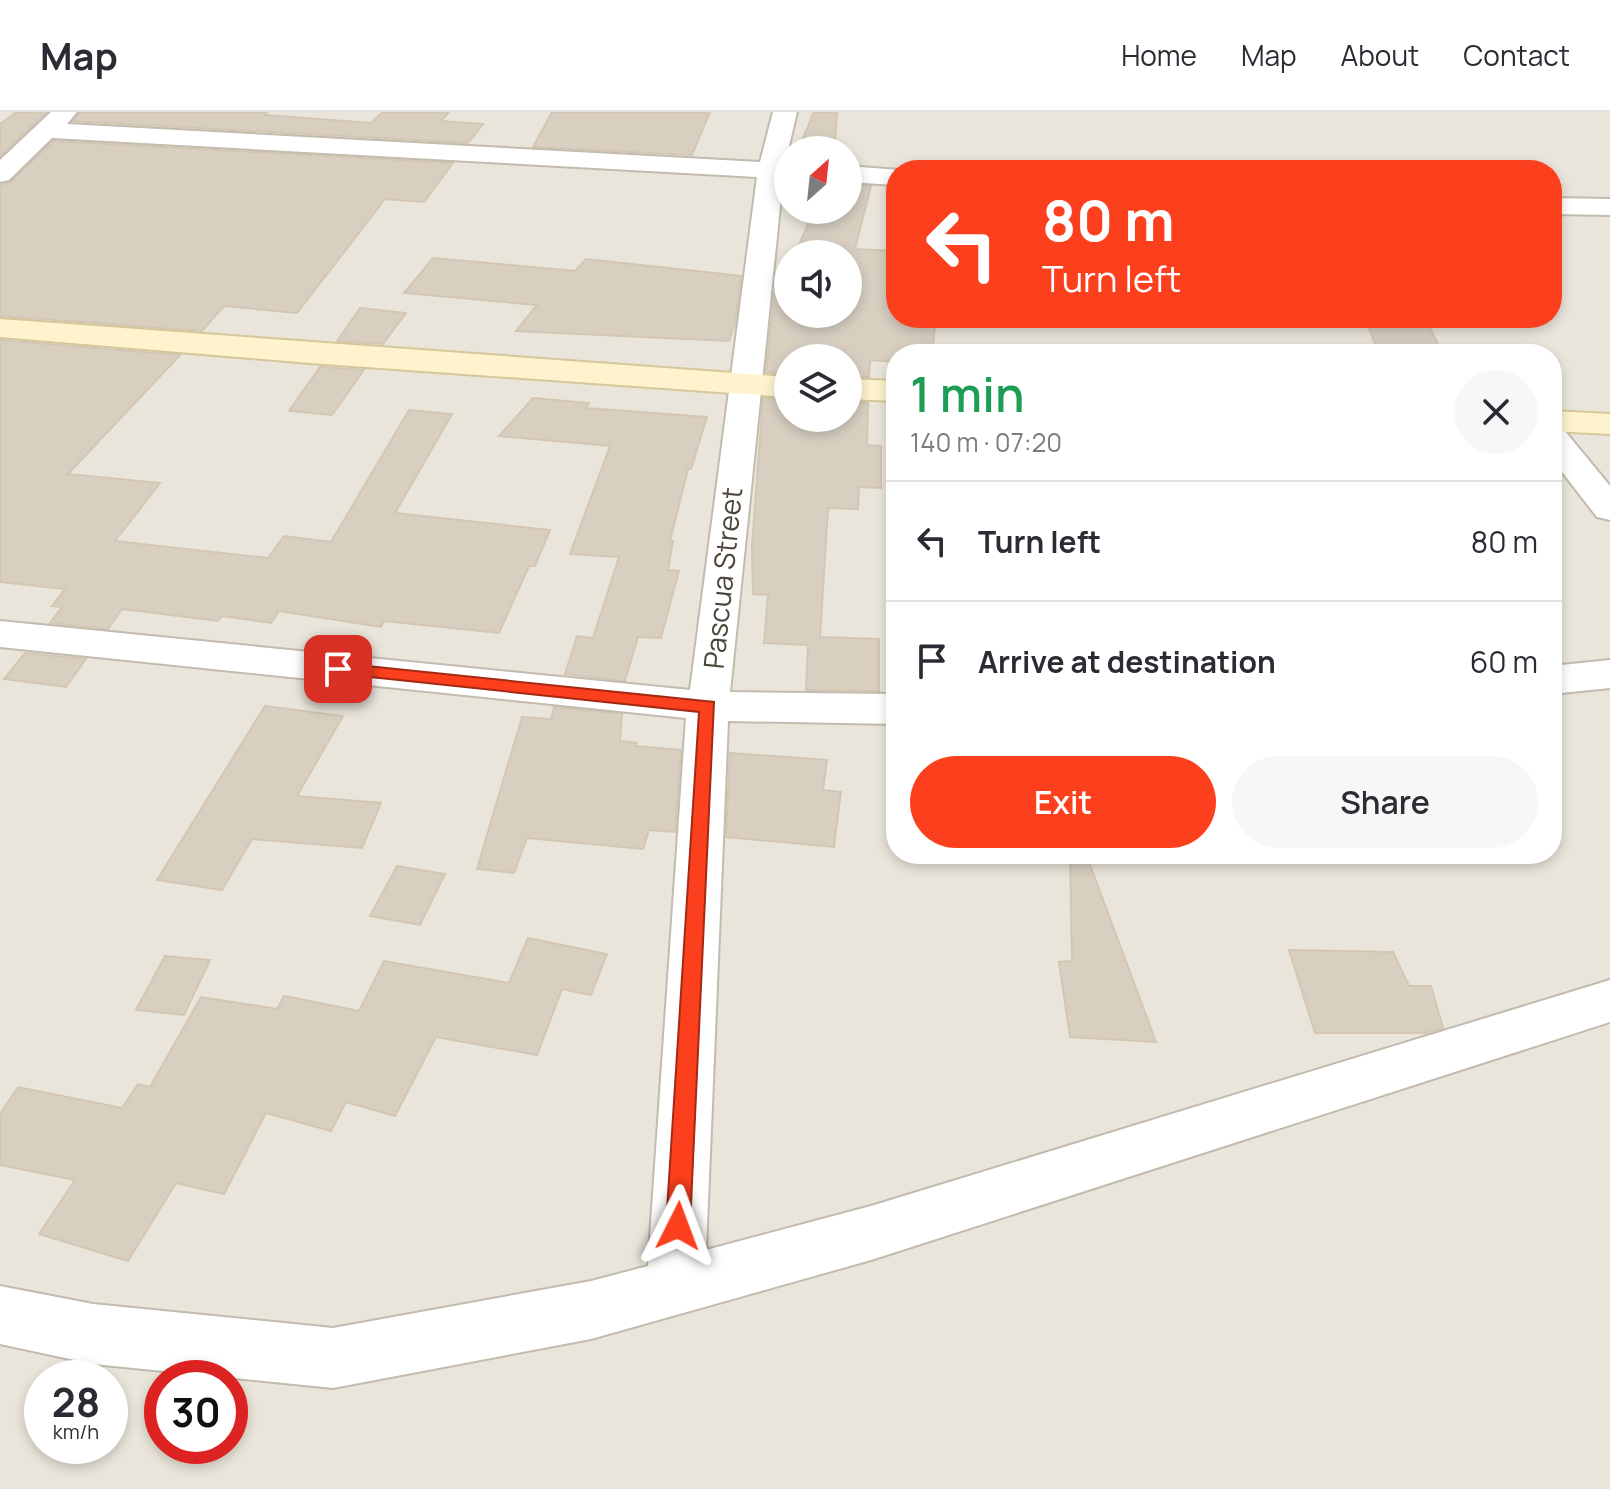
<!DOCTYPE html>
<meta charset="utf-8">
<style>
body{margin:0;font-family:Manrope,sans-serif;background:#f7f7f7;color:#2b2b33;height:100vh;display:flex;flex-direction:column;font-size:30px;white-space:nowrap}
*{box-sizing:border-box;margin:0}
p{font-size:26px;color:#7c7c81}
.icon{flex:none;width:44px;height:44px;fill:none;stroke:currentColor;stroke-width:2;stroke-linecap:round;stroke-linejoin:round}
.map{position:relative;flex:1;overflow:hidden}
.side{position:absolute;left:886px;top:232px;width:676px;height:520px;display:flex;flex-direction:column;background:#fff;border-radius:32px;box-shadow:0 4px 12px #0003}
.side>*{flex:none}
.hud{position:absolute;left:886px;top:48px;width:676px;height:168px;border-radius:32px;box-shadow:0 4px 12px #0003;background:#fc3f1d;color:#fff;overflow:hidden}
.needle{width:52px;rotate:27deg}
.buttons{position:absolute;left:774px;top:24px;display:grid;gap:16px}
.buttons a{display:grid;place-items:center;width:88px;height:88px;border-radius:50%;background:#fff;box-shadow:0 4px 12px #0003;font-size:40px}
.speed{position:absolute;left:24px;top:1248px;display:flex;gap:16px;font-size:40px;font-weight:700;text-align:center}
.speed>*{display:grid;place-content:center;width:104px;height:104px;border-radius:50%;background:#fff;box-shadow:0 4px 12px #0003;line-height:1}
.speed small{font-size:20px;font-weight:400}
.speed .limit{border:12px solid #d22;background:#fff;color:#111}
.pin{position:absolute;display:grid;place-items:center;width:68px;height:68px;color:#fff;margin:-34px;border-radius:16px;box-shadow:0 4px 12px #0006}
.me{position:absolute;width:88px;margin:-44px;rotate:3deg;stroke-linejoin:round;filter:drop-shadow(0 0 6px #0008)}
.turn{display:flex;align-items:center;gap:28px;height:168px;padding:0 24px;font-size:36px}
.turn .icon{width:104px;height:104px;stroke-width:2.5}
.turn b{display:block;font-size:56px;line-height:68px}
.round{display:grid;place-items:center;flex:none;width:84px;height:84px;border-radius:42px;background:#f7f7f7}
.head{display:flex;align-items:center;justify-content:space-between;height:136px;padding:0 24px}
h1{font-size:48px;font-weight:600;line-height:60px;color:#1e9e55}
.action{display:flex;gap:16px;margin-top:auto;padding:16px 24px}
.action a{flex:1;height:92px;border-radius:48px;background:#fc3f1d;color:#fff;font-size:32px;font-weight:600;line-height:92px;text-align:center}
.action a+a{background:#f7f7f7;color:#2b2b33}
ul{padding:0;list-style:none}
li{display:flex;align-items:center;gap:24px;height:120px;padding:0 24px;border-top:2px solid #e1e1e2}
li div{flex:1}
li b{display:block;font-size:30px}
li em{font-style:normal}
header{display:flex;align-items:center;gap:48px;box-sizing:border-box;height:112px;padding:0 40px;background:#fff;border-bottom:2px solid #e1e1e2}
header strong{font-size:38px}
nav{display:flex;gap:44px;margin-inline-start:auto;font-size:28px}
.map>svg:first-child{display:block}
</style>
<header>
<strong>Map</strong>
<nav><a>Home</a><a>Map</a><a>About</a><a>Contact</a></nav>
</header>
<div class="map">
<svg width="1610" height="1377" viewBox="0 0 1610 1377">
<rect width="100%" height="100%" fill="#f6f3ec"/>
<!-- residential -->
<path fill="#eae5da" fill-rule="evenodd" d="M0,0H1610V1377H0ZM788,38H848V98H788ZM896,58H1552V206H896ZM788,142H848V202H788ZM896,242H1552V742H896ZM788,246H848V306H788ZM42,1266H110V1334H42ZM162,1266H230V1334H162Z"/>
<!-- building -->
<g fill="#d8cfc1" stroke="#d3c7b4" stroke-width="2">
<polygon points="17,0 47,0 0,44 0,12"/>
<polygon points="80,0 267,0 265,3 371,11 383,0 449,0 441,9 483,12 468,31 73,9"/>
<polygon points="552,0 710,0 692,43 533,35"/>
<polygon points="814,0 837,0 835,32 838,32 838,38 798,38"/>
<polygon points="53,29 453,51 424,90 385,87 297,201 224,194 202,219 0,204 0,73 11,70"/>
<polygon points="848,73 871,74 855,137 896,139 896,206 936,206 932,242 896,242 896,250 870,248 869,265 848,264 848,246 788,246 788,262 766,260 776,166 784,167 788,158 788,202 848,202 848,142 795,142 814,98 848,98"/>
<polygon points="433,146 575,159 586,147 741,164 735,211 729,229 516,219 537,193 404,181"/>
<polygon points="360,196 406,201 383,232 337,229"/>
<polygon points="1365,206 1425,206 1443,242 1379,242"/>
<polygon points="0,228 180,243 68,362 160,371 115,429 268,446 284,424 331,430 409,298 452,302 395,401 550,418 535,454 529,454 499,521 384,509 381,515 279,499 271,511 222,504 218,509 122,497 108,517 50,511 62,495 52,494 65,477 0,470"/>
<polygon points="320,255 364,258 332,303 289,299"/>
<polygon points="533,286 589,291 586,296 707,305 691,357 688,357 670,429 673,429 668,458 679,459 661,526 638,525 625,569 565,562 577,524 593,526 619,445 570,442 610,334 499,324"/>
<polygon points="763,286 788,288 788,306 848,306 848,290 868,291 867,333 881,334 881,376 859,375 858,397 828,396 820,525 879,527 879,579 806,578 808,533 764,531 768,483 753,482 752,435"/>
<polygon points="25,541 86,547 66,575 4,567"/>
<polygon points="265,594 343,604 297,684 381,691 362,736 252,727 222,778 157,768"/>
<polygon points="554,595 622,602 620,629 636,631 636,634 681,638 675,720 649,718 643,737 527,726 514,761 477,757 522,605 551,607"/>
<polygon points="730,641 827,648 823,678 841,680 834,735 726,725"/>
<polygon points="1070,742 1086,742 1156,930 1070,925 1059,850 1072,849"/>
<polygon points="397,754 445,762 420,813 370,804"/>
<polygon points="528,826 607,842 591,883 562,877 537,943 436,925 395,1004 346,990 331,1019 266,1001 224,1082 176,1071 128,1149 39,1122 75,1068 0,1053 0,1002 18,975 122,996 138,972 150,975 201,885 277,897 284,884 359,899 384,849 509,871"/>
<polygon points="1289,838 1393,840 1409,874 1431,874 1443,916 1426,921 1315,921"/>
<polygon points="165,844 210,848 184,903 136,898"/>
</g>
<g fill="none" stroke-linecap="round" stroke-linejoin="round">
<defs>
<g id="street">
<polygon points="51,0 77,0 67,12 760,50 773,0 797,0 785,51 788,67 783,66 730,580 896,582 896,612 728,609 706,1138 871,1094 1610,868 1610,910 871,1148 591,1227 333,1276 93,1252 0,1232 0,1174 93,1192 333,1216 591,1169 648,1154 686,606 0,535 0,509 690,578 757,65 52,26 9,68 0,70 0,48"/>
<polygon points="848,54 899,58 896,58 896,73 848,70"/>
<polygon points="1552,86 1610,87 1610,103 1552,102"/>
<polygon points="1552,315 1564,318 1610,374 1610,408 1597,405 1552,347"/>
<polygon points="1610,548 1610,576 1552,582 1552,554"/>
</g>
<g id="secondary">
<polygon points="0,207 788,265 788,285 310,251 0,225"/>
<polygon points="848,267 896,269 896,289 848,287"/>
<polygon points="1552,299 1610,302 1610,322 1552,319"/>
</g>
</defs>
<!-- street casing -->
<use href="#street" stroke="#c2bbae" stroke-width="4"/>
<!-- secondary casing -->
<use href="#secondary" stroke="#d6c79b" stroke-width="4"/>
<!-- street -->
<use href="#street" fill="#fff" fill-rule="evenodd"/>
<!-- secondary -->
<use href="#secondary" fill="#fff3cd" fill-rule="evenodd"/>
</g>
<!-- route -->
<polygon fill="#fc3f1d" stroke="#a42913" stroke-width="2" points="338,551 714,590 690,1114 686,1122 678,1125 670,1122 666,1114 699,600 333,561 333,553"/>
<g text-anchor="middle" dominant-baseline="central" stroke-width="6" stroke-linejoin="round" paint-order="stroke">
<!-- street labels -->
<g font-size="28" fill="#4b4439" stroke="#fff">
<text transform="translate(722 466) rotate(-84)">Pascua Street</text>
</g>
</g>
</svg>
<div class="buttons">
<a><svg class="needle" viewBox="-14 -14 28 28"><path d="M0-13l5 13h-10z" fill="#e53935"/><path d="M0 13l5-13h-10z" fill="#7c7c81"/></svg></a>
<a><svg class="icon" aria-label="sound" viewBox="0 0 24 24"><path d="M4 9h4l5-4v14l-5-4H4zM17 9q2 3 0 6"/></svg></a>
<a><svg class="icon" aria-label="layers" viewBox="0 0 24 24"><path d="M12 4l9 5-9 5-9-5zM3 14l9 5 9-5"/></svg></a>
</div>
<div class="speed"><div>28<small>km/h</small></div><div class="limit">30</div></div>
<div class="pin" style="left:338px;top:557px;background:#d93025"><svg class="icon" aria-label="arrive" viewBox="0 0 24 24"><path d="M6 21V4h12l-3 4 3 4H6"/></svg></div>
<svg class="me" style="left:678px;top:1114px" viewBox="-20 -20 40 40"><path d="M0-17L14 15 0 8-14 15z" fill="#fc3f1d" stroke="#fff" stroke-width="4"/></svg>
<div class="hud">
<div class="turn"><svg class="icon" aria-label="left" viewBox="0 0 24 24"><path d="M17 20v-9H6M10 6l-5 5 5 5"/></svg><div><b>80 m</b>Turn left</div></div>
</div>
<section class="side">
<div class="head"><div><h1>1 min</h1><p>140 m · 07:20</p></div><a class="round"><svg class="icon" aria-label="close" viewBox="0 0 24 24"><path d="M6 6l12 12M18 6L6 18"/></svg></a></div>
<ul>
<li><svg class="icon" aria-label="left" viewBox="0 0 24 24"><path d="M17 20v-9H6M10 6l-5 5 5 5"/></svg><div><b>Turn left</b></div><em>80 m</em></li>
<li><svg class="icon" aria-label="arrive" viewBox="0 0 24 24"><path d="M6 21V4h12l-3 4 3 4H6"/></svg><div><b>Arrive at destination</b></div><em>60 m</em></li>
</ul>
<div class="action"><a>Exit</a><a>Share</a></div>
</section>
</div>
